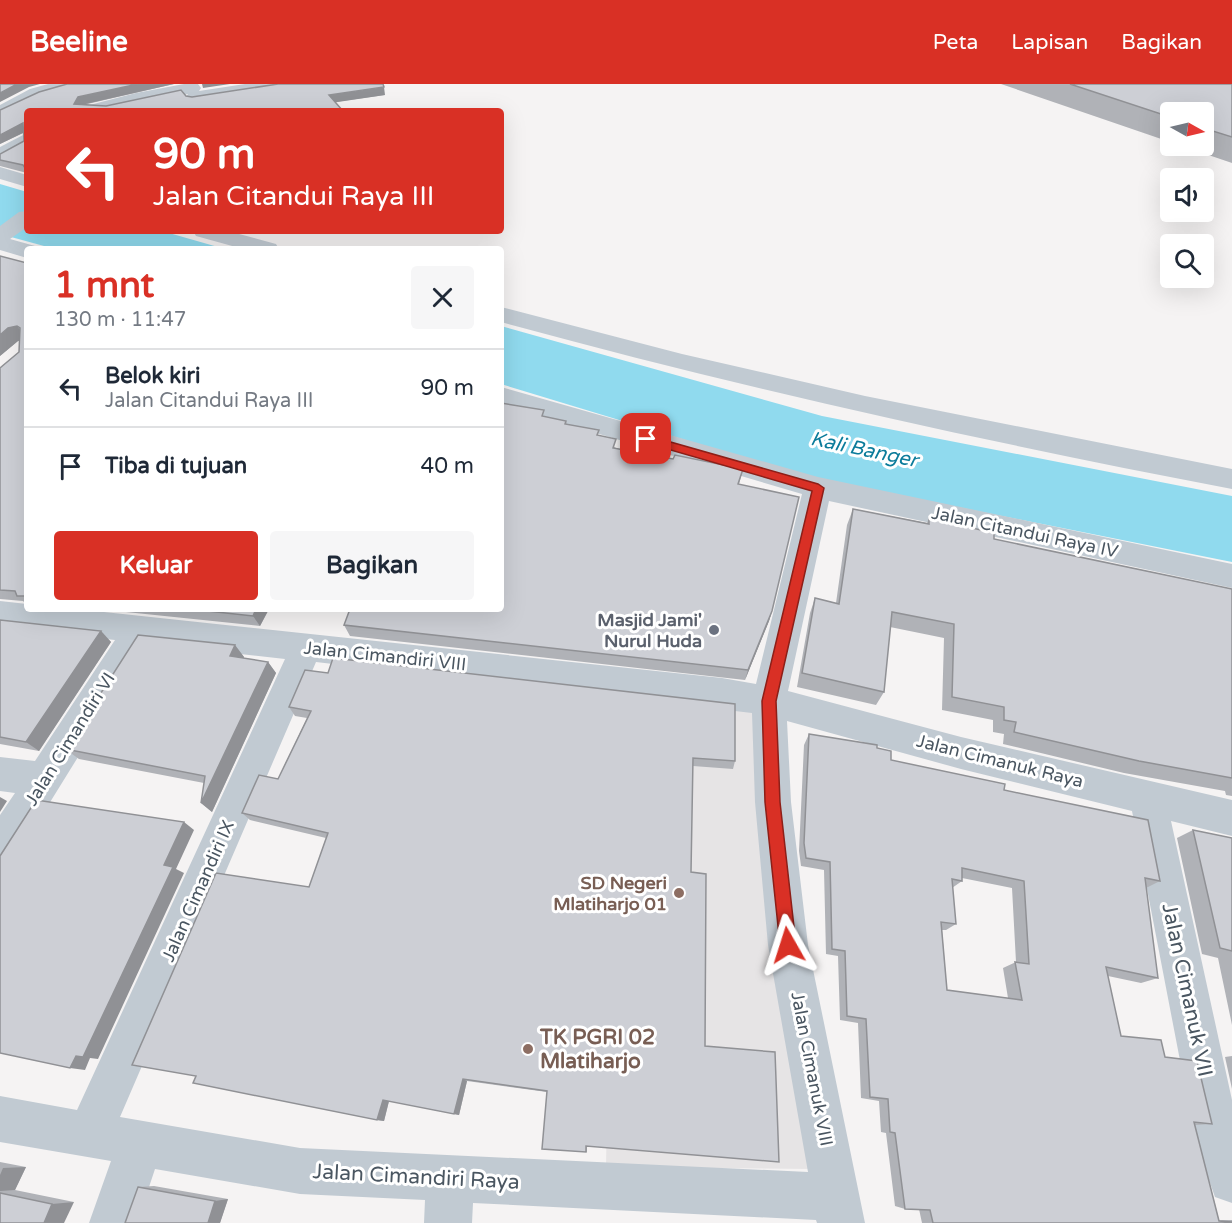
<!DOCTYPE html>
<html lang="id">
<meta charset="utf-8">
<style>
body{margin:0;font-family:"Varela Round",sans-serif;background:#f6f6f7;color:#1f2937;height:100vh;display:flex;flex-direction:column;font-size:22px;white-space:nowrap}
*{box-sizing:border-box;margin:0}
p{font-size:20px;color:#747a83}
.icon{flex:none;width:33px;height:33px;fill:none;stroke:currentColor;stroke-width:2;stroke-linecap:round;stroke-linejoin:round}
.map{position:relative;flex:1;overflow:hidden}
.panel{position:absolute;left:24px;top:162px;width:480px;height:366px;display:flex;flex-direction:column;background:#fff;border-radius:6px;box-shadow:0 6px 24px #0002}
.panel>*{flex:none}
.banner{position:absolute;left:24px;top:24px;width:480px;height:126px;border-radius:6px;box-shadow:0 6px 24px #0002;background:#d93025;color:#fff;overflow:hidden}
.needle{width:39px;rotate:98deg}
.buttons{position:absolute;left:1160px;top:18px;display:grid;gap:12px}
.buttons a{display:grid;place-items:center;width:54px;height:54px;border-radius:6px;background:#fff;box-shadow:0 6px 24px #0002;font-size:30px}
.pin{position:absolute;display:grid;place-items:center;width:51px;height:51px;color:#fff;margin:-26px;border-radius:12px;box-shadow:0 3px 9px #0006}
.me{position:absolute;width:66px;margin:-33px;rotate:354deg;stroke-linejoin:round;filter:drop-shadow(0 0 4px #0008)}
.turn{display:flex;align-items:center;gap:21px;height:126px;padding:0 30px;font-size:27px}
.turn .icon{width:78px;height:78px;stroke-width:2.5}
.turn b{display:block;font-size:42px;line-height:51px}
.round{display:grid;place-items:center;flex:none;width:63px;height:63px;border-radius:6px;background:#f6f6f7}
.head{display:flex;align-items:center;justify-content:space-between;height:102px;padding:0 30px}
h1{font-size:36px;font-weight:700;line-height:45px;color:#d93025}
.action{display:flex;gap:12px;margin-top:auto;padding:12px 30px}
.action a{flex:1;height:69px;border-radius:6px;background:#d93025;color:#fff;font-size:24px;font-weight:700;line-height:69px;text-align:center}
.action a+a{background:#f6f6f7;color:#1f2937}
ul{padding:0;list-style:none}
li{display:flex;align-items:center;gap:18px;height:78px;padding:0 30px;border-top:2px solid #e0e1e3}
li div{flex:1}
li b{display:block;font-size:22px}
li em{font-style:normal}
header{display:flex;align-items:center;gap:36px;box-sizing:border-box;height:84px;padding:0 30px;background:#d93025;color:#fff}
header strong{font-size:28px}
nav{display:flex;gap:33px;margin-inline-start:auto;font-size:21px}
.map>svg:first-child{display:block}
</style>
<header>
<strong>Beeline</strong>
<nav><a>Peta</a><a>Lapisan</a><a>Bagikan</a></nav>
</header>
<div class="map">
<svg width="1232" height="1139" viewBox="0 0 1232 1139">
<rect width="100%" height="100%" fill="#f5f3f3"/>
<!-- education -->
<polygon fill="#e6e4e5" points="615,606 755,620 813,1085 606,1083"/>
<!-- water -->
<g fill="#90daee">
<polygon points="0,100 27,108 27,147 162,147 225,165 55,165 0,150"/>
<polygon points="501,242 822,332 1232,412 1232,478 807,393 501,300"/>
</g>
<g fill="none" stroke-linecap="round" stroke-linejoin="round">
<!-- minor -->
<g fill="#c1cad2" fill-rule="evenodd">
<polygon points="48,0 77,0 74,4 42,13 0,35 0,21 30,5"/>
<polygon points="184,0 198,0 201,4 199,7 245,0 290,0 287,4 281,5 195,18 189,17 186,13 188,10 110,27 80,27 82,23 136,9"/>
<polygon points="27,49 27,63 0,78 0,63"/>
<polygon points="0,83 27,91 27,103 0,95"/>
<polygon points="27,127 27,143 10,155 35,162 37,165 27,165 27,174 0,166 0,142 19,128"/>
<polygon points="193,147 228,147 276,160 279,165 243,165 196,152"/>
<path d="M501,223L682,270L865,312L1232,385V405C986,358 742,304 501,238Z"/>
<path d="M501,303L818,393L1232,480V504L829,417L788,607L961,653L1232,716V752L1171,737L1232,1016V1119L1215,1113L1209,1096L1188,1018L1132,727L961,685L787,637L791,718L808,861L865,1139H817L816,1136L473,1119L472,1139H424L425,1116L300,1110L155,1085L137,1139H89L111,1077L0,1058V1012L77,1026L285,575L148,560L13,778L0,784V731L15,709L0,707V673L35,677L115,556L0,543V517L27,520V525H76L722,594L756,600L802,410L501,321ZM316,578L752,629L755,718L768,861L808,1088L300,1064L120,1033Z"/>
</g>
</g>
<!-- wall -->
<g fill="#b0b2b7" fill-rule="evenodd">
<polygon points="67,0 174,0 83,21 106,22 186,12 192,13 385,11 335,18 27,27 27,89 0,82 0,70 24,57 23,49 0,60 0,26"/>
<polygon points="1001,0 1232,0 1232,79 1182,62 1203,62 1203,28 1170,28 1170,58"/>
<polygon points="27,179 27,521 23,517 0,515 0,284 19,268 20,256 18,257 0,272"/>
<polygon points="545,333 566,337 567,341 599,352 616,364 673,375 743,385 739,400 772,527 769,537 745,596 350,552 344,541"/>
<polygon points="853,425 927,439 929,434 994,455 1232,505 1232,712 1226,711 1225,707 1124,689 1003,660 1004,650 993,648 993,636 942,626 944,554 890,543 884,608 876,621 797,603 810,529 815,514 836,519 847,441"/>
<polygon points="97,525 269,525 260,542"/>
<polygon points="0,536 101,547 111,558 39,667 0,660"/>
<polygon points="235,561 244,573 244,574 268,578 276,589 212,728 201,719 204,699 79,675 65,665"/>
<polygon points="289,623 735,677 733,685 693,682 587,1062 587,1068 586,1068 547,1008 467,997 459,1031 389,1017 384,1037 377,1036 309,803 326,754 250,736 242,729 278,695 307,634 295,632"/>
<path d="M809,650L877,664L891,676L1004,706L1160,797L1146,804L1158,894L1141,899L1108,892L1121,952L1165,973L1212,1040L1195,1041L1219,1136H1232V1139H922L919,1125H905L895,1122L886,1049L881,1048L879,1017L861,1014L858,939L840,936L838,872L826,870L824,786L801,782L799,767L804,661ZM962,794L1012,804L1016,878L1003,884L1008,914L947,906L942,846H946L956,840L952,804L962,797Z"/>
<polygon points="1193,746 1232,754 1232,941 1218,874 1202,870 1177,754"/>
<polygon points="1232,972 1232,1005 1225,973"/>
<polygon points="0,1078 26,1083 15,1106 74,1118 0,1139"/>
<polygon points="154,1102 228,1115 220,1139 138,1103"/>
</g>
<!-- shaded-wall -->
<g fill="#909195">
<polygon points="17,0 40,0 29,3 0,18 0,9"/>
<polygon points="138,0 174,0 81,21 74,20 78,13"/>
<polygon points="202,0 230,0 203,4"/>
<polygon points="384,3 385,11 331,19 329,11"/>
<polygon points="23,39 27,47 0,60 0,51"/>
<polygon points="17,242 27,255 18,257 0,272 0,251 8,244"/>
<polygon points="256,525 269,525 260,542 253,532"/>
<polygon points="772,527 769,537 745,596 748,586"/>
<polygon points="101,547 111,558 39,667 26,658"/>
<polygon points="235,561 244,573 239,583 230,572"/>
<polygon points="268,578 276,589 212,728 201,719"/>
<polygon points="0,713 7,717 0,728"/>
<polygon points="184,738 194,746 176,785 184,789 98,975 90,974 85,986 70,984"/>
<polygon points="463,995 467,997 459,1031 454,1030"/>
<polygon points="383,1016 389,1017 384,1037 377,1036"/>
<polygon points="26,1083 15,1106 0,1107 0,1091 3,1084"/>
<polygon points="228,1115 220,1139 208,1139 215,1117"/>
<polygon points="74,1118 64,1139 44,1139 52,1120"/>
</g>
<!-- building -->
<g fill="#cdcfd5" stroke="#909195" stroke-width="1.5" fill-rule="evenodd">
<polygon points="0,0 17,0 0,9"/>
<polygon points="67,0 138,0 78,13 74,20 106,22 181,6 186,12 192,13 278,0 383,0 384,3 329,11 343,27 27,27 27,85 25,84 23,81 0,76 0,70 24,57 23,39 0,51 0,26 39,8"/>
<polygon points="1070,0 1232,0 1232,53 1203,44 1203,28 1170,28 1170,33"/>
<polygon points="0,172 27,179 27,512 17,512 15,507 0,506 0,284 19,268 20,244 17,242 8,244 0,251"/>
<polygon points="501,319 544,326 542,332 566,337 565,340 599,346 597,351 616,355 613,364 673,375 675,371 743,385 738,400 799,413 772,527 748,586 344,541 350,525 501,525"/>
<polygon points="853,425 929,440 929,434 994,449 994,455 1232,505 1232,694 1139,677 1014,648 1016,638 1004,636 1004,623 952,613 954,540 892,528 884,608 802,589 815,514 839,520"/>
<polygon points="189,525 256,525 253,532"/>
<polygon points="0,536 101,547 26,658 0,653"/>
<polygon points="138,551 235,561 230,572 268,578 201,719 205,692 65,665"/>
<polygon points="333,574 735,620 735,677 693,674 691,788 706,790 705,962 775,968 779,1078 586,1062 586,1068 542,1065 547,1007 463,995 454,1030 383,1016 377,1036 193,999 196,992 132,981 216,789 309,803 328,749 242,729 259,691 278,695 311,627 289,623 305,586 328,589"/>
<path d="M809,650L877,661V664L891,667V676L1005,700L1004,706L1148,736L1160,797L1145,794L1158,894L1106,883L1121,952L1161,956L1165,973L1197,977L1212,1040L1194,1038L1219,1137L1232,1138V1139H933L930,1126L905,1125L895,1049L890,1048L888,1015L870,1013L866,935L847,932L845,867L832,865L830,778L806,774L804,759ZM962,784L1024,797L1029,880L1015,878L1022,916L947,906L941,838L956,840L952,795L962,797Z"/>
<polygon points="36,716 184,738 164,781 173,783 83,973 76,972 70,984 0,969 0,772"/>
<polygon points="1193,746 1232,754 1232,867 1220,864"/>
<polygon points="138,1103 215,1117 208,1139 125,1139"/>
<polygon points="0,1109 52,1120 44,1139 0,1139"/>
</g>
<!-- route -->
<polygon fill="#d93025" stroke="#8d1f18" stroke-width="1.5" points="646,351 818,400 824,404 776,617 780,718 796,861 794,867 788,870 782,867 780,861 765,718 762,617 812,407 643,358 643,352"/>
<!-- markers -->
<circle fill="#6b7280" stroke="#fff" stroke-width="2" cx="714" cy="546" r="6"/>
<g fill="#8d6e63" stroke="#fff" stroke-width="2">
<circle cx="679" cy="809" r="6"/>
<circle cx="528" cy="965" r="6"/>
</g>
<g text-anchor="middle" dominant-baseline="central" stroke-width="6" stroke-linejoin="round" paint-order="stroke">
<!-- street labels -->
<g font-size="18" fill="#4a5661" stroke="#fff">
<text transform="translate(1025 448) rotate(12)">Jalan Citandui Raya IV</text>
<text transform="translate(385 572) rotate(6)">Jalan Cimandiri VIII</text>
<text transform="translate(70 655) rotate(-58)">Jalan Cimandiri VI</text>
<text transform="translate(1000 677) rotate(14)">Jalan Cimanuk Raya</text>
<text transform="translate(198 807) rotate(-66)">Jalan Cimandiri IX</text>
<text transform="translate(812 985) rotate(79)">Jalan Cimanuk VIII</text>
</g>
<!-- worship labels -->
<g font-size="18" font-weight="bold" fill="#5b616d" stroke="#fff" text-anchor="end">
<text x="702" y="536">Masjid Jami'<tspan x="702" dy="21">Nurul Huda</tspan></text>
</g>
<!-- education labels -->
<g font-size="18" font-weight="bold" fill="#785e54" stroke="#fff" text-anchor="end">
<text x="667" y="799">SD Negeri<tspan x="667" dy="21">Mlatiharjo 01</tspan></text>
</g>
<!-- water labels -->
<g font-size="20" font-style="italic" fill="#0c7c9b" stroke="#fff">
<text transform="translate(864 366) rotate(12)">Kali Banger</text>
</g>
<!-- near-street labels -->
<g font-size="21" fill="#4a5661" stroke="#fff">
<text transform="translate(1187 906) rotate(78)">Jalan Cimanuk VII</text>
<text transform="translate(416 1093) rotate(3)">Jalan Cimandiri Raya</text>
</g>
<!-- near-education labels -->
<g font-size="21" font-weight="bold" fill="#785e54" stroke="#fff" text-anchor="start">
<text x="540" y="953">TK PGRI 02<tspan x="540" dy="24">Mlatiharjo</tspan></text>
</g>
</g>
</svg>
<div class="buttons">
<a><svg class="needle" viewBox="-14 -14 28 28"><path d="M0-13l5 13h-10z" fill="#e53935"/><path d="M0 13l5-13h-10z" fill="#747a83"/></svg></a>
<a><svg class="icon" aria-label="sound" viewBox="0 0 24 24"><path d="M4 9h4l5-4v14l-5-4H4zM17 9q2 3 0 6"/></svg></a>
<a><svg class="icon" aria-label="search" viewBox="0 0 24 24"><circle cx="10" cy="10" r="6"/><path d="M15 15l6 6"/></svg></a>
</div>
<div class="pin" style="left:646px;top:355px;background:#d93025"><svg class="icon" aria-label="arrive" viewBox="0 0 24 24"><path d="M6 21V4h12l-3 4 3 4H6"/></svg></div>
<svg class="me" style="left:788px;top:861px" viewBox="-20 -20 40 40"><path d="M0-17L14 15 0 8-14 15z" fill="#d93025" stroke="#fff" stroke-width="4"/></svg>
<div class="banner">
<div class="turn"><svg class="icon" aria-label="left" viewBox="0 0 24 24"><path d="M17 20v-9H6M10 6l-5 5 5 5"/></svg><div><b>90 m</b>Jalan Citandui Raya III</div></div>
</div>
<section class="panel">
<div class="head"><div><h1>1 mnt</h1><p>130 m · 11:47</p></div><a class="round"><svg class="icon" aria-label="close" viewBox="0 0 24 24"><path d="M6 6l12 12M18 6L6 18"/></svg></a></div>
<ul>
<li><svg class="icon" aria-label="left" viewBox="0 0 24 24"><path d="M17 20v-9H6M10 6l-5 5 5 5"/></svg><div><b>Belok kiri</b><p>Jalan Citandui Raya III</p></div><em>90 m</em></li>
<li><svg class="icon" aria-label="arrive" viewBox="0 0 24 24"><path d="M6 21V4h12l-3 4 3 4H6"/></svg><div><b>Tiba di tujuan</b></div><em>40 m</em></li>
</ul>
<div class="action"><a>Keluar</a><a>Bagikan</a></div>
</section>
</div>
